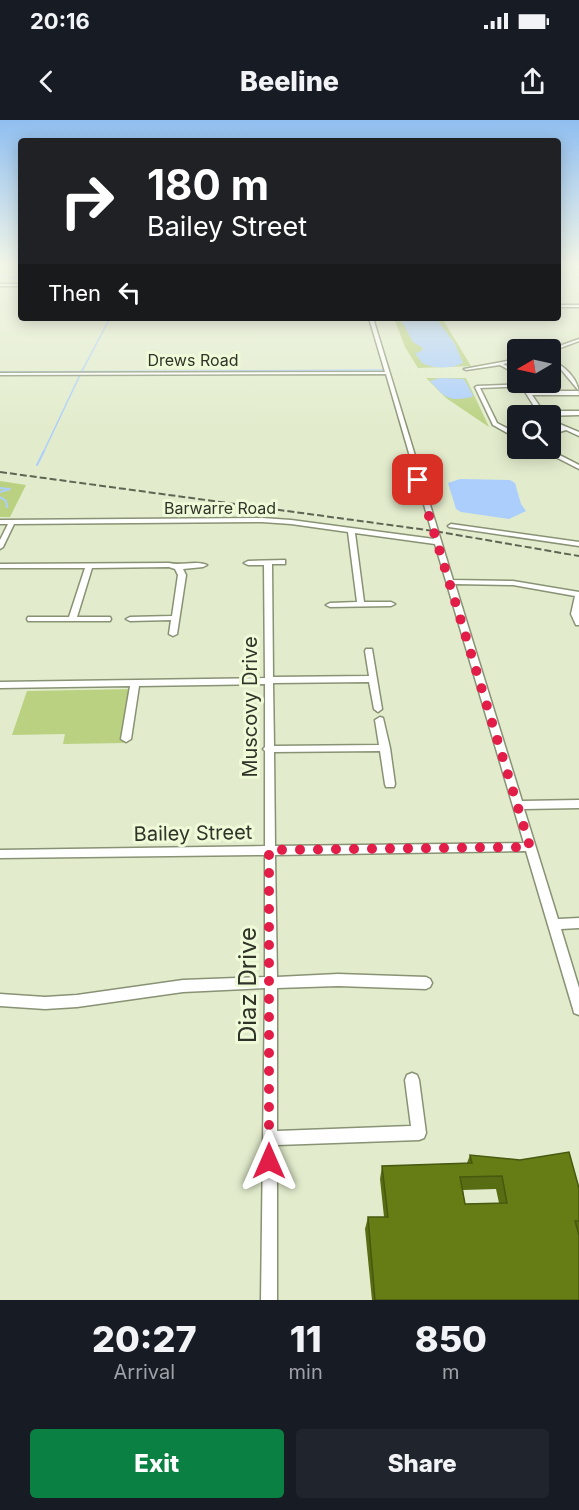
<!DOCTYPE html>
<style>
body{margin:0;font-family:Inter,sans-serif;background:#20242c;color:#f1f3f6;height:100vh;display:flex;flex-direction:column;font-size:22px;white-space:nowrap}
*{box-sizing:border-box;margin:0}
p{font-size:20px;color:#9ea1a6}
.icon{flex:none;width:33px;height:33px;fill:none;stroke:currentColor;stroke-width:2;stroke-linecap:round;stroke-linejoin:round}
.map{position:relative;height:1180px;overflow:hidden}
.side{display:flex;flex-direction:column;background:#171b24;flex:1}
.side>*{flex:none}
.banner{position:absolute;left:18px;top:18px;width:543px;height:183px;border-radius:6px;box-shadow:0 3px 15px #0003;background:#202124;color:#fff;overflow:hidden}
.needle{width:39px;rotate:261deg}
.tools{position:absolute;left:507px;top:219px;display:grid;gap:12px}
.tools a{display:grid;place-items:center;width:54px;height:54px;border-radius:6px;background:#171b24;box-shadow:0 3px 15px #0003;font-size:30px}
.pin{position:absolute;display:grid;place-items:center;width:51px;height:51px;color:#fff;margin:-26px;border-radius:12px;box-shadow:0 3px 9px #0006}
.me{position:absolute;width:66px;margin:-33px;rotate:0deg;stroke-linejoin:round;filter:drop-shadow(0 0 4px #0008)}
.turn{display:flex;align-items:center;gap:21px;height:126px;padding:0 30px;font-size:27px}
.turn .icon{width:78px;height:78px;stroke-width:2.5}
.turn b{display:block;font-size:42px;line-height:51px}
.then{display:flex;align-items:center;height:57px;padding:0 30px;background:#0003;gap:12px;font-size:22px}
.eta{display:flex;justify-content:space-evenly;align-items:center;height:102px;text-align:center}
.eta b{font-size:36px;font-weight:800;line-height:42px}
.primary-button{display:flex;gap:12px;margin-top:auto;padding:12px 30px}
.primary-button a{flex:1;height:69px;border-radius:6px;background:#0b8043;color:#fff;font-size:24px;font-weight:800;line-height:69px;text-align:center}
.primary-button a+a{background:#20242c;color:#f1f3f6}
.status{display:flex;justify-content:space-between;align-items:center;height:42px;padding:0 30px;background:#171b24;direction:ltr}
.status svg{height:16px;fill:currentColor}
header{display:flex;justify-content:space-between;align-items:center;height:78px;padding:0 30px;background:#171b24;font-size:27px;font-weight:800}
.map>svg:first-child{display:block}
</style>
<div class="status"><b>20:16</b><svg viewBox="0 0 49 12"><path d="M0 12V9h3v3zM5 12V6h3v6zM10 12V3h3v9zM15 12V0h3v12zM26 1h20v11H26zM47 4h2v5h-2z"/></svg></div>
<header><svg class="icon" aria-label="back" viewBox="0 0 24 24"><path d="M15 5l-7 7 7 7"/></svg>Beeline<svg class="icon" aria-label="share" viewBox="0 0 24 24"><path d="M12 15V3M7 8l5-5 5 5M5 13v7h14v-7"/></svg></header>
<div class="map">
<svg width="579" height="1180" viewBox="0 0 579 1180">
<rect width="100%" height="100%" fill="#e2eccc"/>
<!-- green -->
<g fill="#b9d180">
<polygon points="394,198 442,198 471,246 418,248 405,227"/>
<polygon points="426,258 466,258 489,307 446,278"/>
<polygon points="0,361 26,365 10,397 0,397"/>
<polygon points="134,569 125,623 63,624 65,614 12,615 27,571"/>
</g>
<!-- water -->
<g fill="#abcefd">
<path d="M404,198H436L455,224L463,243C451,249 434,249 422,243L415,233L420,232L423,228L413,222L402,202Z"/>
<path d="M440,258L464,259L473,275L472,277C448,282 445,278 430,261Z"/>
<polygon points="460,359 510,360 515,363 521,384 526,391 509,399 461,392 456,389 448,363"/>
</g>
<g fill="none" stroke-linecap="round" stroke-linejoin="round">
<!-- stream-far1 -->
<g stroke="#abcefd" stroke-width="1.5">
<polyline points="0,155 6,156"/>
<polyline points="9,157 21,159"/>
<polyline points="82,251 110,198"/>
<polyline points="0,252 383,250"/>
<polyline points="43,333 80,255"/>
</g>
<!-- stream -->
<g stroke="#abcefd" stroke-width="2">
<polyline points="37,345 44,331"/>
<polyline points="0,368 8,369"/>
<polyline points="0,372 10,369"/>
<polyline points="0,377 6,381 7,387"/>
</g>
<defs>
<g id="minor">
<rect x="0" y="164" width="21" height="2"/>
<rect x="558" y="185" width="21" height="2"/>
<polygon points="369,198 373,198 453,460 513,461 579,472 579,505 576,505 571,494 575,476 513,465 455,464 522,681 579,680 579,688 524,689 558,799 579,798 579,808 561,809 579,868 579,895 574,893 573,889 526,731 275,735 277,857 338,854 426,857 430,859 432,863 430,867 426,869 338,866 277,868 277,1011 411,1006 405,960 407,955 412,953 417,955 419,960 426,1013 424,1018 419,1020 277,1025 277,1180 261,1180 265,868 183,872 77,887 45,889 0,886 0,874 45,877 77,875 183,860 265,857 265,735 0,738 0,730 265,726 265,631 263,629 265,627 265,564 139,566 131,619 126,622 121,619 130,566 0,568 0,562 265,558 264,445 248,445 244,443 248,441 285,440 285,444 272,444 273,557 369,556 365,531 366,529 372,529 382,589 378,592 374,589 369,562 273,563 274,626 379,625 375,600 380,597 383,598 390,628 395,664 394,667 386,667 385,664 380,631 274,632 275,726 524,723 435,424 355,413 364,482 391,482 395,484 391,486 330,487 326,485 330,483 357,482 348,412 291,404 262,402 14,404 3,427 0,429 0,420 8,404 0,404 0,400 262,398 291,400 434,419 386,254 0,255 0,253 385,252"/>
<polygon points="579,219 579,221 552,231 548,230"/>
<polygon points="518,239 518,241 503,244 518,252 518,255 500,245 466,250 464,249"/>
<path d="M550,240C564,245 579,259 579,275H532L543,291H579V295L540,296L524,270L527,268L530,271H579L559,247L550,243Z"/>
<polygon points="526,264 526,266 524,266 480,268 497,303 518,314 518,319 493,305 475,267 477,266"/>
<polygon points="550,300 579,312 579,316 566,310 550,315 550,311 561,308 550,303"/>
<polygon points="538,328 546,328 579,345 579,349"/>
<polygon points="451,404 579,422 579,426 449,407 448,406"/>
<path d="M169,443C181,446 196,440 207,445L203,447L183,449L186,455L177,514L173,516L169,514L171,500L130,501L126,499L130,497L172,496L178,455L175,449L169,447L92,448L77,497H110L111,499L110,501H28L27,499L28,497H69L85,448H0V444Z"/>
</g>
</defs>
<!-- minor casing -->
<use href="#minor" stroke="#889274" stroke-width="3"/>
<!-- minor -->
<use href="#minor" fill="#fff" fill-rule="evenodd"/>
<!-- rail -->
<polyline stroke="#5f6553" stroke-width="2" stroke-dasharray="7 3" stroke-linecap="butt" points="0,352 434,411 579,436"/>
</g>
<!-- wall -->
<path fill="#586c13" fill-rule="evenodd" d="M470,1035L579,1068V1180H372L365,1109L368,1097H384L380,1059L382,1046L467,1043ZM496,1069L499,1083L465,1084L463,1070Z"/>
<!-- building -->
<path fill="#667d16" stroke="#47580f" stroke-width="1.5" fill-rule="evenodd" d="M569,1032L579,1068V1101H575L579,1115V1180H375L368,1097H388L382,1046L472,1043L470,1035L520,1040ZM502,1056L507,1083L465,1084L460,1057Z"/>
<!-- sky -->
<linearGradient id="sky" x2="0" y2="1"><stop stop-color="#8fbef0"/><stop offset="0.47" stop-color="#f2f6e8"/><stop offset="1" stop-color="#f2f6e8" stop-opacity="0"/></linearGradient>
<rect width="579" height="309" fill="url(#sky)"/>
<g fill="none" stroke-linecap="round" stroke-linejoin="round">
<!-- route -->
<polyline stroke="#e11d48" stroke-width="10" stroke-dasharray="0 18" points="269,1041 269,730 530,727 418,360"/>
</g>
<g text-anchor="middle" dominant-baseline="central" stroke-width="6" stroke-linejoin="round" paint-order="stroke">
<!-- far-street labels -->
<g font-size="16" fill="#303428" stroke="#effad9">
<text x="193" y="240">Drews Road</text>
<text x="220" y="388">Barwarre Road</text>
</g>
<!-- street labels -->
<g font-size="20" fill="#303428" stroke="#effad9">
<text transform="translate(250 587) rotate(-90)">Muscovy Drive</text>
<text transform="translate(193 713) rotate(-1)">Bailey Street</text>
</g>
<!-- near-street labels -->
<g font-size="24" fill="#303428" stroke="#effad9">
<text transform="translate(247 865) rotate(-90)">Diaz Drive</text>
</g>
</g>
</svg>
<div class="tools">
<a><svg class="needle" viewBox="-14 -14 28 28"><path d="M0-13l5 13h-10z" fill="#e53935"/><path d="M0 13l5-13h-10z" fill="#9ea1a6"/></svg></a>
<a><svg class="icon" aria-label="search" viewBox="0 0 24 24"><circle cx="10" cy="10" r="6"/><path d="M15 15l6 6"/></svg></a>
</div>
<div class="pin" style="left:418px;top:360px;background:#d93025"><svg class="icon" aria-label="arrive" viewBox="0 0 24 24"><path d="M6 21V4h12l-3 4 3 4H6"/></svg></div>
<svg class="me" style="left:269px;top:1041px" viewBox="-20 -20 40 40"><path d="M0-17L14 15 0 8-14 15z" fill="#e11d48" stroke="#fff" stroke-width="4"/></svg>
<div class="banner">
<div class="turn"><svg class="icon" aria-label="right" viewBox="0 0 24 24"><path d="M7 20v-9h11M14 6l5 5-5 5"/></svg><div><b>180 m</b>Bailey Street</div></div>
<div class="then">Then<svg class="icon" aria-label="left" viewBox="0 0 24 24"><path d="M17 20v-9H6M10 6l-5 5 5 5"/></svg></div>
</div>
</div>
<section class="side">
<div class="eta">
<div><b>20:27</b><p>Arrival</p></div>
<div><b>11</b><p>min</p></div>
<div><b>850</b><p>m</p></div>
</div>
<div class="primary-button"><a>Exit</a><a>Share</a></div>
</section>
